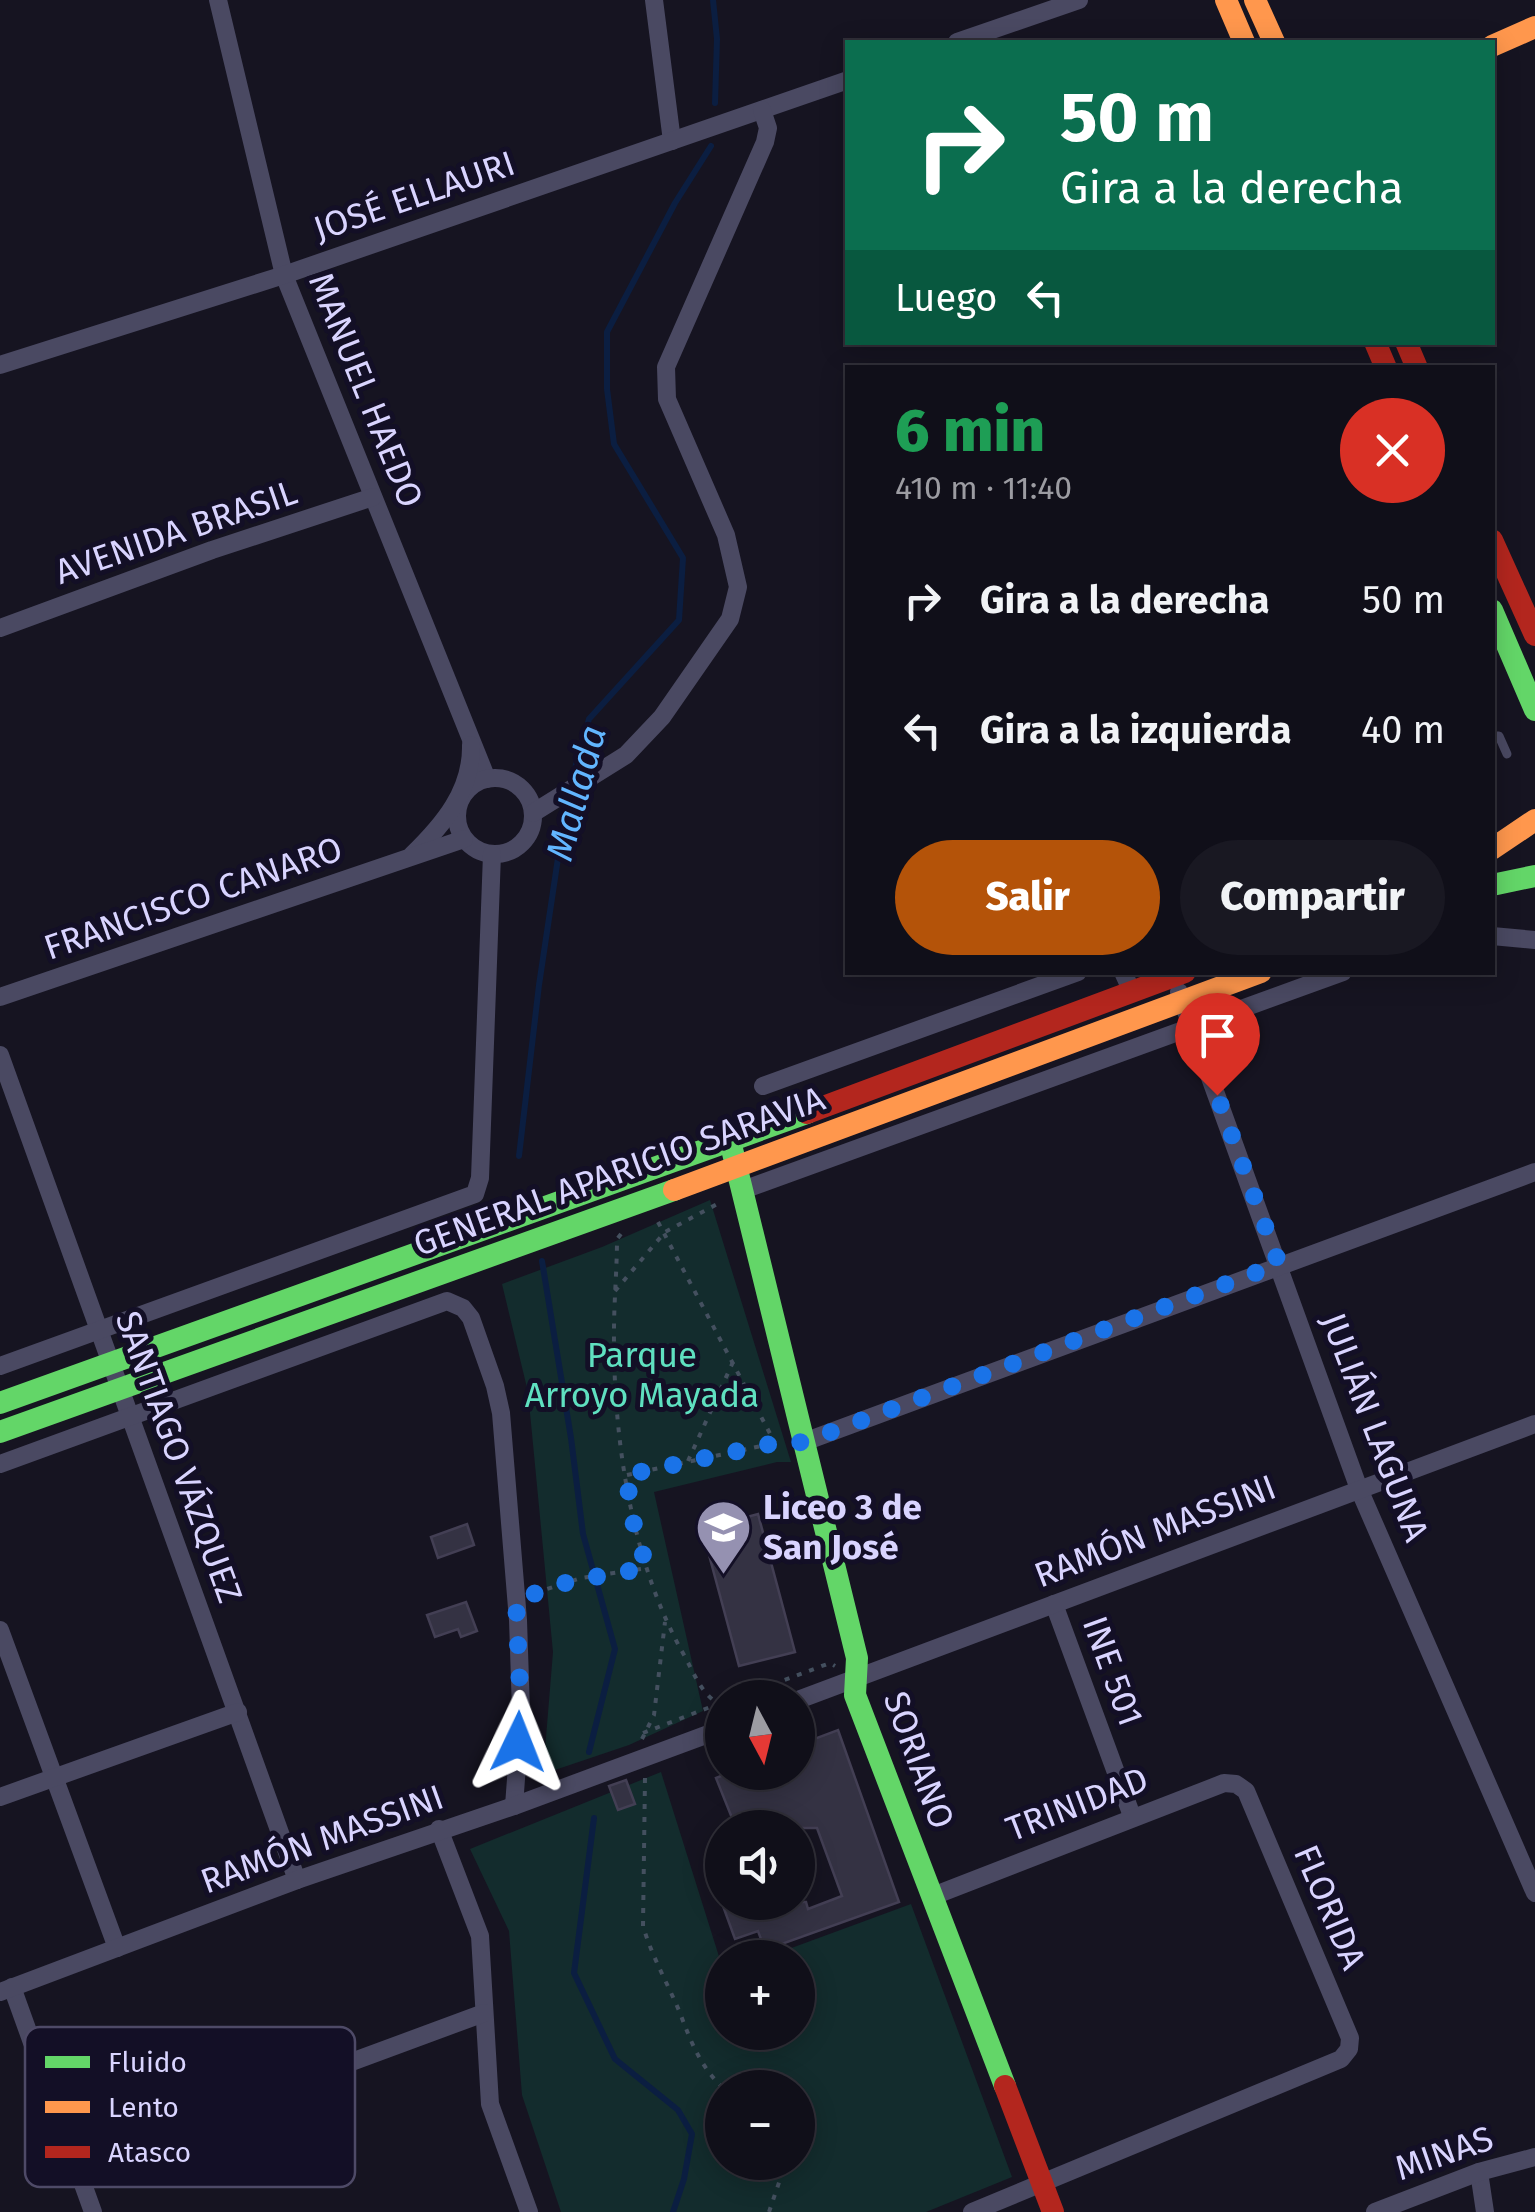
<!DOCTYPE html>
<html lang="es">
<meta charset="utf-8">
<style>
body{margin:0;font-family:"Fira Sans",sans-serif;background:#191822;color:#f1f3f6;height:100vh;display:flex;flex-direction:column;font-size:38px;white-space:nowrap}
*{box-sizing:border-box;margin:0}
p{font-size:32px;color:#9c9ca2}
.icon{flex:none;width:55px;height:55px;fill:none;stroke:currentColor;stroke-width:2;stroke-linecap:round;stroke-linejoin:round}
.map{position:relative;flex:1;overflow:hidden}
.panel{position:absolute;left:845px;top:365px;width:650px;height:610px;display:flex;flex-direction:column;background:#100f19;border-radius:0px;box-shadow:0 5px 25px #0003,0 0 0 2px #302f38}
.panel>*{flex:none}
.guide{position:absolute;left:845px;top:40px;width:650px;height:305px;border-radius:0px;box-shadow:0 5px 25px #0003,0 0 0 2px #302f38;background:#0b6e4f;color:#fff;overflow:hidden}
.needle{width:65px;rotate:173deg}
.controls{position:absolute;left:705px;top:1680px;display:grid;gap:20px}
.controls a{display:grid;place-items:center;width:110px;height:110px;border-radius:50%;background:#100f19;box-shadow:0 5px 25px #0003,0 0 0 2px #302f38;font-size:50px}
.pin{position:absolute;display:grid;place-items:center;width:85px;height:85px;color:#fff;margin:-102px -42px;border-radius:50% 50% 50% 0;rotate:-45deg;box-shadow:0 0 10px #0007}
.pin .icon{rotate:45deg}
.me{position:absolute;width:110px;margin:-55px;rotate:2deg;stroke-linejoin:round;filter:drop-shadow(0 0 8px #0008)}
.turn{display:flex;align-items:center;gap:35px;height:210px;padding:0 50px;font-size:45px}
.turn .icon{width:130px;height:130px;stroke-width:2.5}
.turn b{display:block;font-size:70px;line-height:85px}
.then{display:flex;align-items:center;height:95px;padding:0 50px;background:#0003;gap:20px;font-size:38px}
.round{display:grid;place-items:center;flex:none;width:105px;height:105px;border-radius:52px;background:#191822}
.head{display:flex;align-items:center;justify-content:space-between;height:170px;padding:0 50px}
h1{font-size:60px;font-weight:800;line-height:75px;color:#1e9e55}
.button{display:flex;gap:20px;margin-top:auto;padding:20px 50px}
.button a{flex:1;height:115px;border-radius:60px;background:#b45309;color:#fff;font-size:40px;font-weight:800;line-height:115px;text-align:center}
.button a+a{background:#191822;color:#f1f3f6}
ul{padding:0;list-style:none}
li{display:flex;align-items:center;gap:30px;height:130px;padding:0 50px}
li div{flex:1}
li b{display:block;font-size:38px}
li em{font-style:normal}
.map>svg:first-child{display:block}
</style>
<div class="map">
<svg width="1535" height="2212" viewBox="0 0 1535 2212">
<rect width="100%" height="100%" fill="#161421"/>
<!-- green -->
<g fill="#132c2d" fill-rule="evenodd">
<polygon points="710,1200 791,1462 777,1462 654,1492 703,1711 629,1745 543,1774 553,1652 528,1392 502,1284 602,1247"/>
<path d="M661,1772L722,1966V2032H798V1958L767,1957L911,1904L1012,2177L926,2212H561L522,2095L509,1931L470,1849ZM722,2088H798V2162H722Z"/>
</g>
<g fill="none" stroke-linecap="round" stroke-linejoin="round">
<!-- stream -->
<g stroke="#0b1e41" stroke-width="6">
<polyline points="713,0 717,39 715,103"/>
<polyline points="570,786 589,719 679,620 683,558 614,444 607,389 607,332 675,203 711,146"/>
<polyline points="519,1156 539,985 567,798"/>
<polyline points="542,1261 571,1438 583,1534 615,1649 589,1752"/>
<polyline points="594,1818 574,1973 615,2059 678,2110 692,2134 684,2179 673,2212"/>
</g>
</g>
<!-- building -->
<g fill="#343243" stroke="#433f54" stroke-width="2.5">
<polygon points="758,1514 795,1652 739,1666 702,1529"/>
<polygon points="467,1524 474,1545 438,1558 431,1537"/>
<polygon points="466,1602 477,1631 461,1637 458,1629 435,1637 427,1615"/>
<polygon points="838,1730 899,1902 765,1950 758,1931 735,1939 723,1906 734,1902 806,1902 808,1909 842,1896 817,1828 736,1828 716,1778 731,1772 798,1772 798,1745"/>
<polygon points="626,1780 635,1804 618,1810 609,1786"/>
</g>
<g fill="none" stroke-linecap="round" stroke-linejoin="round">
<!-- path -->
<g stroke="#44505f" stroke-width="4" stroke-dasharray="5 8" stroke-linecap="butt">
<polyline points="658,1222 775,1443"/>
<path d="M621,1234L617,1239C617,1270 614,1300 614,1331C613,1437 631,1562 684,1655C695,1675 700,1691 718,1704L722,1703"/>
<polyline points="615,1291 665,1232 721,1202"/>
<polyline points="688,1461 733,1362"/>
<polyline points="627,1475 775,1443"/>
<polyline points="535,1593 581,1578 647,1568"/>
<polyline points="736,1698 830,1663 835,1666"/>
<polyline points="643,1733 718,1704"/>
<polyline points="642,1739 654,1715 665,1622"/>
<path d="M645,1778L643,1926C652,1957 668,1984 680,2013C691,2042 700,2066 723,2088"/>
<polyline points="769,2212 786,2162"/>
</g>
<!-- lane -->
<polyline stroke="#4a4962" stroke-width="9" points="1492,736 1499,736 1507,754"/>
<!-- street -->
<g stroke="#4a4962" stroke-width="18">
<polyline points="218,0 284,275 487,779"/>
<polyline points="654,0 672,141"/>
<polyline points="957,42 1079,0"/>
<polyline points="0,365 284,275 848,80"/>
<polyline points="0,628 212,550 373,497"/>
<circle cx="495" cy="816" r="38"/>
<polyline points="533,813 626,755 662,717 730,619 738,587 726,535 667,399 666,367 765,142 768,128 762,110"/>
<path d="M412,855C443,825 472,791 471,745"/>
<polyline points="1492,936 1535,940"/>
<polyline points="1123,972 1132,992"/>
<polyline points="1179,992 1359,1489 1535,1893"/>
<polyline points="0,997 464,839"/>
<polyline points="0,1055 297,1880"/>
<polyline points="763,1086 1078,972"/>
<polyline points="743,1190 1343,972"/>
<polyline points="0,1366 475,1194 480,1178 492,854"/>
<polyline points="804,1442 1535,1172"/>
<polyline points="0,1464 447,1301 463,1308 471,1318 495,1386 501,1413 518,1620 521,1711 514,1806"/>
<polyline points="1054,1604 1132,1816"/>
<polyline points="0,1630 117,1948"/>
<polyline points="798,1700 1535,1424"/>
<polyline points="0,1797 238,1712"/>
<polyline points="439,1829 480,1936 490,2104 529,2212"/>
<polyline points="933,1896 1224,1783 1236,1784 1246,1791 1350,2038 1349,2049 1341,2059 972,2212"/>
<polyline points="12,1987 93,2212"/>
<polyline points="0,1992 297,1880 514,1806 722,1729"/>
<polyline points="281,2088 484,2013"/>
<polyline points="1479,2172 1485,2212"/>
<polyline points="1375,2212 1479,2172 1535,2157"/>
</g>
<!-- fast -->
<g stroke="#63d668" stroke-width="22">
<polyline points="1492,610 1535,710"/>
<polyline points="1492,885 1535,876"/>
<polyline points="732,1149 857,1658 855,1695 1005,2086"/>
<polyline points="0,1403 807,1113"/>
<polyline points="0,1432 674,1190"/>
</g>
<!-- slow -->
<g stroke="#ff974d" stroke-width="22">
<polyline points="1226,0 1244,42"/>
<polyline points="1255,0 1274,42"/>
<polyline points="1492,46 1535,27"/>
<polyline points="1492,849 1535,820"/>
<polyline points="674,1190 1261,972"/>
</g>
<!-- jam -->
<g stroke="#b3261e" stroke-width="22">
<polyline points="1375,342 1386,368"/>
<polyline points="1406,342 1417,368"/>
<polyline points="1492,540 1535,635"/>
<polyline points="807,1113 1185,972"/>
<polyline points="1005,2086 1053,2212"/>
</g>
</g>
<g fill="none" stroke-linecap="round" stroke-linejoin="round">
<!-- route -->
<polyline stroke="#1a73e8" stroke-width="18" stroke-dasharray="0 32.4" points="518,1742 521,1711 516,1600 571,1581 647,1568 634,1525 626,1475 775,1443 804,1442 1279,1264 1217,1095"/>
</g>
<!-- icons -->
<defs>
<symbol id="school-pin" viewBox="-11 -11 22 30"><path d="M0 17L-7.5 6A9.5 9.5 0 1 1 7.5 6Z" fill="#9591b1" stroke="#130f26"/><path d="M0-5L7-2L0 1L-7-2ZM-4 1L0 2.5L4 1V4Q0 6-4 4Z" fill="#fff"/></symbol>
</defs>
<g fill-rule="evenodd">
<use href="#school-pin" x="692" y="1496" width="63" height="86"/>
</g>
<g text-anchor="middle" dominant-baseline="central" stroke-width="10" stroke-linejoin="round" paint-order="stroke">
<!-- street labels -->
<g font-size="35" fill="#d9d4ff" stroke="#130f26">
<text transform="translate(414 196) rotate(-19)">JOSÉ ELLAURI</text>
<text transform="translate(366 390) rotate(68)">MANUEL HAEDO</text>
<text transform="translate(176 532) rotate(-19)">AVENIDA BRASIL</text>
<text transform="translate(193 898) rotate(-19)">FRANCISCO CANARO</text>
<text transform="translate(619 1171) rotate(-20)">GENERAL APARICIO SARAVIA</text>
<text transform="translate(1375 1427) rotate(69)">JULIÁN LAGUNA</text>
<text transform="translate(179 1457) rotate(70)">SANTIAGO VÁZQUEZ</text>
<text transform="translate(1155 1531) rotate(-21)">RAMÓN MASSINI</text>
<text transform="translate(1113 1671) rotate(70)">INE 501</text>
<text transform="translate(919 1760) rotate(70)">SORIANO</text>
<text transform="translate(1077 1804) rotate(-21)">TRINIDAD</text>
<text transform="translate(322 1839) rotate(-20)">RAMÓN MASSINI</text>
<text transform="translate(1330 1907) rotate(67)">FLORIDA</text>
<text transform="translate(1444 2153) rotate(-19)">MINAS</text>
</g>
<!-- park labels -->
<g font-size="35" fill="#5fe0c0" stroke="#130f26">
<text x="642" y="1355">Parque<tspan x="642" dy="40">Arroyo Mayada</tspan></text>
</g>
<!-- poi labels -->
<g font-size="35" font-weight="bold" fill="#d9d4ff" stroke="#130f26" text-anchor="start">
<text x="763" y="1507">Liceo 3 de<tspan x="763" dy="40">San José</tspan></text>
</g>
<!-- water labels -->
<g font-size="38" font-style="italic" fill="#62b6ff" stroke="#130f26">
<text transform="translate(576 793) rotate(-75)">Mallada</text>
</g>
</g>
<!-- legend -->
<rect x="25" y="2027" width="330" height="160" rx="15" fill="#130f26" stroke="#4e4a67" stroke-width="2.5"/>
<rect x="45" y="2056" width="45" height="12" fill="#63d668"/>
<rect x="45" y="2101" width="45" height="12" fill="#ff974d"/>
<rect x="45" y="2146" width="45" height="12" fill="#b3261e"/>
<g font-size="28" fill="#d9d4ff">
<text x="108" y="2072">Fluido</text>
<text x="108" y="2117">Lento</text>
<text x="108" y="2162">Atasco</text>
</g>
</svg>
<div class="controls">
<a><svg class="needle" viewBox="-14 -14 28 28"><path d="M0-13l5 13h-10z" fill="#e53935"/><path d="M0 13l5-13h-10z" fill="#9c9ca2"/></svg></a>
<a><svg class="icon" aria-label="sound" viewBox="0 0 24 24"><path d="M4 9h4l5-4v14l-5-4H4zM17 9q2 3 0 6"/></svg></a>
<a>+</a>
<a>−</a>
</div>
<div class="pin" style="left:1217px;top:1095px;background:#d93025"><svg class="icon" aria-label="arrive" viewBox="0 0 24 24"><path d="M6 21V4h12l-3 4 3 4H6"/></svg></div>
<svg class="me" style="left:518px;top:1742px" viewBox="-20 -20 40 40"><path d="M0-17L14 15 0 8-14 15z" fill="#1a73e8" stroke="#fff" stroke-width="4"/></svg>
<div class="guide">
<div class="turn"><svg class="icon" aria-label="right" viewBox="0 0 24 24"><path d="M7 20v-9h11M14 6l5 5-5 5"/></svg><div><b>50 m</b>Gira a la derecha</div></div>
<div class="then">Luego<svg class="icon" aria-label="left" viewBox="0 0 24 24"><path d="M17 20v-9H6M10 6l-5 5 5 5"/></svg></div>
</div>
<section class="panel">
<div class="head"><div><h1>6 min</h1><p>410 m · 11:40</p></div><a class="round" style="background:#d93025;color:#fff"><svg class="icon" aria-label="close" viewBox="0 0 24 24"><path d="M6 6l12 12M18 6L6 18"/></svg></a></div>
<ul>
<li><svg class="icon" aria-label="right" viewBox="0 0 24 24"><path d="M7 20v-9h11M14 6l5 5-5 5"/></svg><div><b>Gira a la derecha</b></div><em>50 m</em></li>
<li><svg class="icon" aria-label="left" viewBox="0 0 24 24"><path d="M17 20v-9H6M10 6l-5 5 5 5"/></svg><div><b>Gira a la izquierda</b></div><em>40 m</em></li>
</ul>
<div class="button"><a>Salir</a><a>Compartir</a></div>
</section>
</div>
